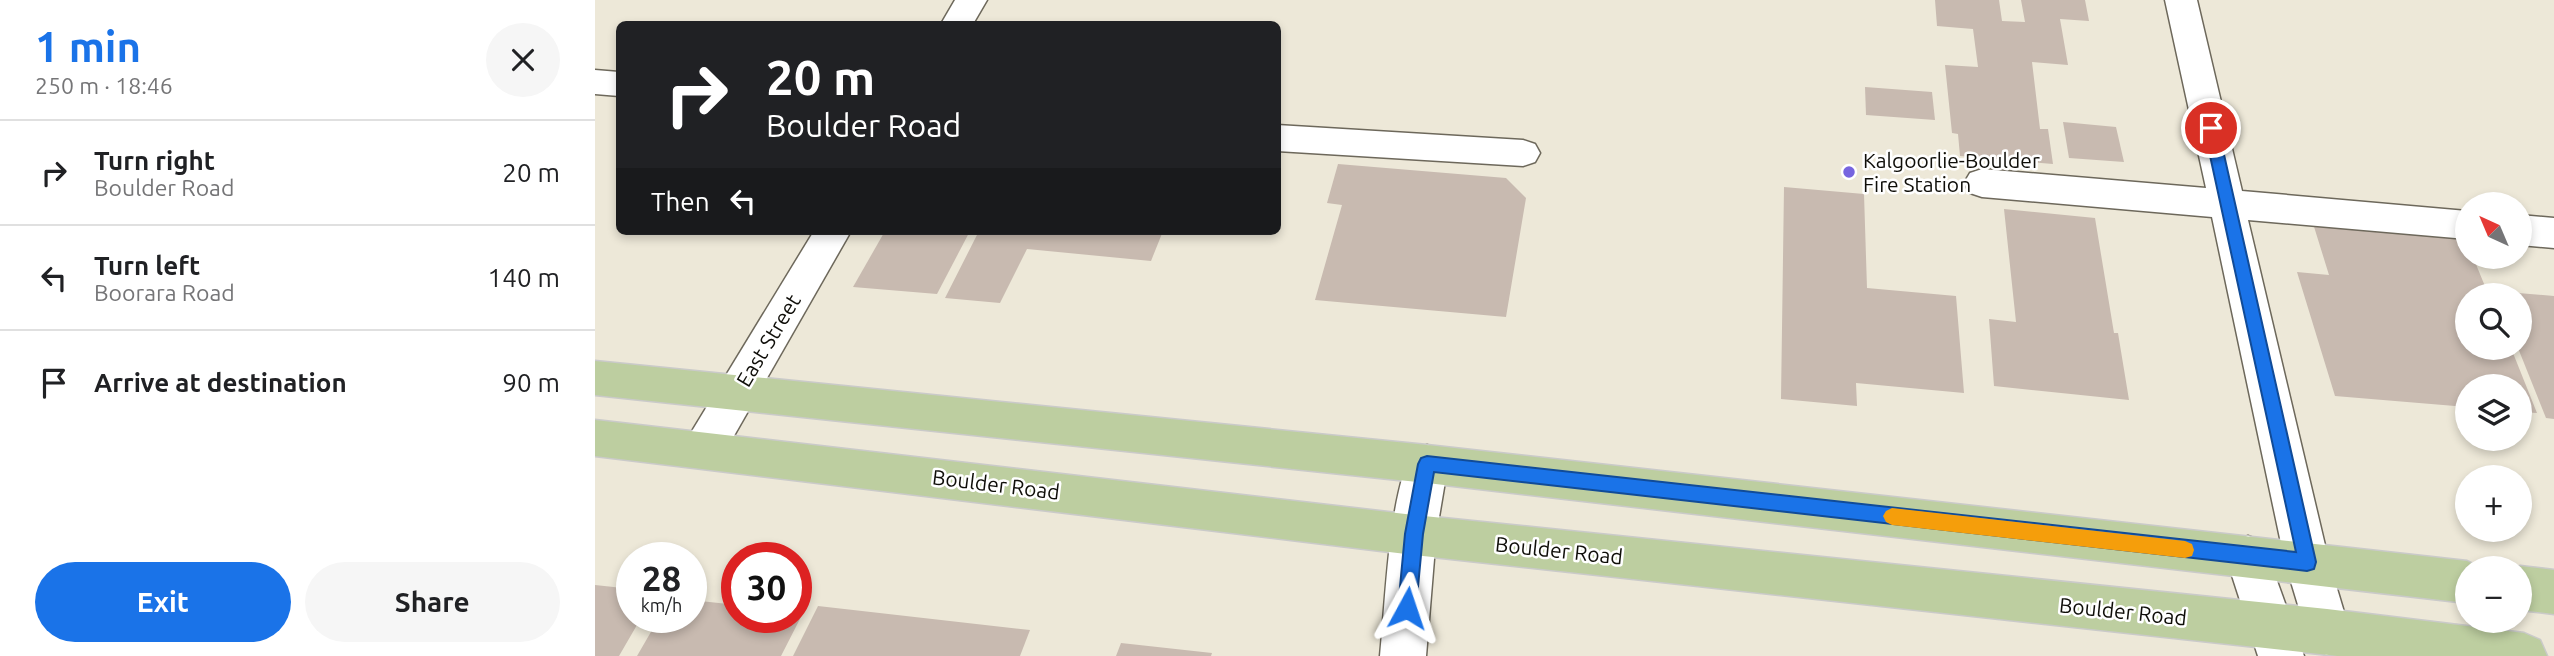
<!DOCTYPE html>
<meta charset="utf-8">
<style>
body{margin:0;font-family:Ubuntu,sans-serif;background:#f6f6f6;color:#202124;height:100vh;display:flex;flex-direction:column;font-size:26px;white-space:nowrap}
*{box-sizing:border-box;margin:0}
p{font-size:23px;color:#757577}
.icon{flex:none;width:38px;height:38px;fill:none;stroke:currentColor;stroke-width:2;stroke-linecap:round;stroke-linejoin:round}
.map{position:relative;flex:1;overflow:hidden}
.side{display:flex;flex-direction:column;background:#fff;width:595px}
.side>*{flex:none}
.top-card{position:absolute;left:21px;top:21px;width:665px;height:214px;border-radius:10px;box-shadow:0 4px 10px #0003;background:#202124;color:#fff;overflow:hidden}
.needle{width:46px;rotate:316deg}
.fabs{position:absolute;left:1860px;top:192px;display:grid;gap:14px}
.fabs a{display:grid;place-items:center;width:77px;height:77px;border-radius:50%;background:#fff;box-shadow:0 4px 10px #0003;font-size:35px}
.speed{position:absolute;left:21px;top:542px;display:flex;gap:14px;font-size:35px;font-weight:700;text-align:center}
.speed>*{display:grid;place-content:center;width:91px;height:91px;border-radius:50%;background:#fff;box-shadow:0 4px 10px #0003;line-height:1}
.speed small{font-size:18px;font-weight:400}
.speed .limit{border:10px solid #d22;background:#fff;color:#111}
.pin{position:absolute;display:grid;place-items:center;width:60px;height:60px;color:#fff;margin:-30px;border:4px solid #fff;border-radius:50%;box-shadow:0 2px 7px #0007}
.me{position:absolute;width:77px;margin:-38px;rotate:5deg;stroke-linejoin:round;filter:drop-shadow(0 0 5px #0008)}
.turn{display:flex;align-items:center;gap:24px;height:147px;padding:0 35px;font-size:32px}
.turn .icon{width:91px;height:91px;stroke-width:2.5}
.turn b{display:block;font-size:49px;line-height:60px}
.then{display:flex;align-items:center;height:66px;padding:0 35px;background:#0003;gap:14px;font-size:26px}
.round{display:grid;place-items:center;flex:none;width:74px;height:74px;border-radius:37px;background:#f6f6f6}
.headline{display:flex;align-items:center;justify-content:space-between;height:119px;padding:0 35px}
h1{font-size:42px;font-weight:700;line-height:52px;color:#1a73e8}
.button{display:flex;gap:14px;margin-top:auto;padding:14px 35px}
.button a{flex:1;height:80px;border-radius:42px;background:#1a73e8;color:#fff;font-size:28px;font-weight:700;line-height:80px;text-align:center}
.button a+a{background:#f6f6f6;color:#202124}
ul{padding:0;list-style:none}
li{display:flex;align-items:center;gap:21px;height:105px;padding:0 35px;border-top:2px solid #e0e0e0}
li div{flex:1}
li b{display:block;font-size:26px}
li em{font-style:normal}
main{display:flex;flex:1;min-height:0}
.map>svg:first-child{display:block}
</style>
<main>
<section class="side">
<div class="headline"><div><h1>1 min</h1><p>250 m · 18:46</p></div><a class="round"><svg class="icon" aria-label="close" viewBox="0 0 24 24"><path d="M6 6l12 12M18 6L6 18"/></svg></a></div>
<ul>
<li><svg class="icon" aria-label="right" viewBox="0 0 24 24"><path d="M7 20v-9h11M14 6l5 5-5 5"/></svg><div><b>Turn right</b><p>Boulder Road</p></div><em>20 m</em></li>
<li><svg class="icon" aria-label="left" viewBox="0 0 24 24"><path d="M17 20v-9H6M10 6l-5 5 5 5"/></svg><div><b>Turn left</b><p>Boorara Road</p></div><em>140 m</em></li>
<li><svg class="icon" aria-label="arrive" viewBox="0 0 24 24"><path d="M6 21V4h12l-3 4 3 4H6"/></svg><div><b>Arrive at destination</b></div><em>90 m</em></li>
</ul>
<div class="button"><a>Exit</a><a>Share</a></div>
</section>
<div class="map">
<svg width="1959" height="656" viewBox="0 0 1959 656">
<rect width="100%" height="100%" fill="#ede8d8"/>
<!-- building -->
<g fill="#c8bab0">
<polygon points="1340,0 1404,0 1407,21 1430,22 1426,0 1490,0 1494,21 1465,19 1473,65 1437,62 1445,129 1453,129 1458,164 1365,156 1363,134 1357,133 1350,65 1383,67 1378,29 1342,26"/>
<polygon points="1270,87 1337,92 1340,120 1271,115"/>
<polygon points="1468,122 1521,127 1529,162 1474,158"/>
<polygon points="743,164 911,178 931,198 911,317 720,300 747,205 732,203"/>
<polygon points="1189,187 1269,194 1272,288 1361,296 1369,393 1261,383 1262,406 1186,399"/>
<polygon points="1409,209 1500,218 1519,333 1523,333 1534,400 1399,386 1394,319 1421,322"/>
<polygon points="1716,217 1867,229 1872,243 1872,257 1878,257 1894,296 1872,296 1872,348 1916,348 1942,413 1925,412 1925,387 1872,387 1872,407 1740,396 1702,272 1734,275"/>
<polygon points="290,231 375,231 342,294 258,287"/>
<polygon points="384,231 568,231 556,261 432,249 405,303 350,298"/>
<polygon points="1899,291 1959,296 1959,419 1951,418 1923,348 1925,348 1925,296 1901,296"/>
<polygon points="0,585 37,589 37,618 46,618 24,656 0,656"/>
<polygon points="96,600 142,605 142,618 201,618 201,612 208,613 186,656 42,656 64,618 96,618"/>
<polygon points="223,606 435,630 425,656 198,656"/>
<polygon points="526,643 617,653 616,656 521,656"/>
</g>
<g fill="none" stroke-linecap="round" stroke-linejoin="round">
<defs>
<g id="minor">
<polygon points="360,0 392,0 378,24 346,24"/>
<polygon points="1570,0 1602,0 1647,191 1872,211 1872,239 1653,220 1734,562 1755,632 1748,648 1732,655 1716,648 1690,562 1617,217 1387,197 1375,193 1369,183 1375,173 1387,169 1611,188"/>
<polygon points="0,70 24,72 24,96 0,94"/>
<polygon points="682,125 928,140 940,144 945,153 940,162 928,166 682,151"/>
<polygon points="1925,215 1959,218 1959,248 1925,245"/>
<polygon points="219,231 256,231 124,462 109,468 94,462 88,449 94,436"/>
<path d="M832,445L847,451L853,464L841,535L831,656H785C791,597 793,503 817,451Z"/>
<polygon points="1653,536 1668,542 1709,656 1663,656 1631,557 1638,542"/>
</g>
<g id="major">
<polygon points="0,361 832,445 1872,561 1888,569 1872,569 1872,603 832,483 0,395"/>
<polygon points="0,420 819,515 1732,609 1929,633 1945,640 1952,656 1743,656 819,555 0,456"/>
<polygon points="1925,566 1959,570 1959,614 1925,610 1925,569 1919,569"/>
</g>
</defs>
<!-- minor casing -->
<use href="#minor" stroke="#6d685b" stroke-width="3"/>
<!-- major casing -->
<use href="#major" stroke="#cacac9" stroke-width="3"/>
<!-- minor -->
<use href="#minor" fill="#fff" fill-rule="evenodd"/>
<!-- major -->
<use href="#major" fill="#bdcea0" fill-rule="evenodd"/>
</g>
<!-- route -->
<polygon fill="#1a73e8" stroke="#114b97" stroke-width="2" points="1616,123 1623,128 1721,562 1719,569 1712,571 839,472 828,534 821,608 819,615 812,617 806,615 803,608 810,534 823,464 826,458 832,456 1701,552 1609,128"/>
<!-- slow -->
<polygon fill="#f59e0b" points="1297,508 1590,541 1597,544 1599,550 1597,556 1590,558 1297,525 1291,522 1288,516 1291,511"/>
<!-- markers -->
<circle fill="#7664df" stroke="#fff" stroke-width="2.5" cx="1254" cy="172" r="7"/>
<g text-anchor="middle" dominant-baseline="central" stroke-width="5" stroke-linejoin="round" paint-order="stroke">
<!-- poi labels -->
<g font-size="21" fill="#0f0e09" stroke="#fff" text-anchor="start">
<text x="1268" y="160">Kalgoorlie-Boulder<tspan x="1268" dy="24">Fire Station</tspan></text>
</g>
<!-- street labels -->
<g font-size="21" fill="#0f0e09" stroke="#fff">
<text transform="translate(173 340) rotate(-59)">East Street</text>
<text transform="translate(401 484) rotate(7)">Boulder Road</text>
<text transform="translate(964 550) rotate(6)">Boulder Road</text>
<text transform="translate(1528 611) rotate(6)">Boulder Road</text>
</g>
</g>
</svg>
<div class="fabs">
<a><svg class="needle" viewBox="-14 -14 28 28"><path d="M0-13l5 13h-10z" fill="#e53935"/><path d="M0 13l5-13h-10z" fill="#757577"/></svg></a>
<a><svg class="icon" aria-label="search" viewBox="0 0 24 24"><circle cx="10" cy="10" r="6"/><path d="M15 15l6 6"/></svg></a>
<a><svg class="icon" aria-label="layers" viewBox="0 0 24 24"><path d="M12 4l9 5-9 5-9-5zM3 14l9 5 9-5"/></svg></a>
<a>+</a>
<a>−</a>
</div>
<div class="speed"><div>28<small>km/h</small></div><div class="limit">30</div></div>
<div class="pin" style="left:1616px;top:128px;background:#d93025"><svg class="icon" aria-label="arrive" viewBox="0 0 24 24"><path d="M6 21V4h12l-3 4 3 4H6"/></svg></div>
<svg class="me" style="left:812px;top:608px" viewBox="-20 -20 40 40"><path d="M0-17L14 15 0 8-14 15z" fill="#1a73e8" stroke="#fff" stroke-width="4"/></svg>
<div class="top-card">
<div class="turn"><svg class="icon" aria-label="right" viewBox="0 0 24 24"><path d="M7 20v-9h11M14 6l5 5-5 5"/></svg><div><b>20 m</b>Boulder Road</div></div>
<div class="then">Then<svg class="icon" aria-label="left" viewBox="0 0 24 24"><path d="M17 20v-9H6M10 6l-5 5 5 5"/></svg></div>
</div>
</div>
</main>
